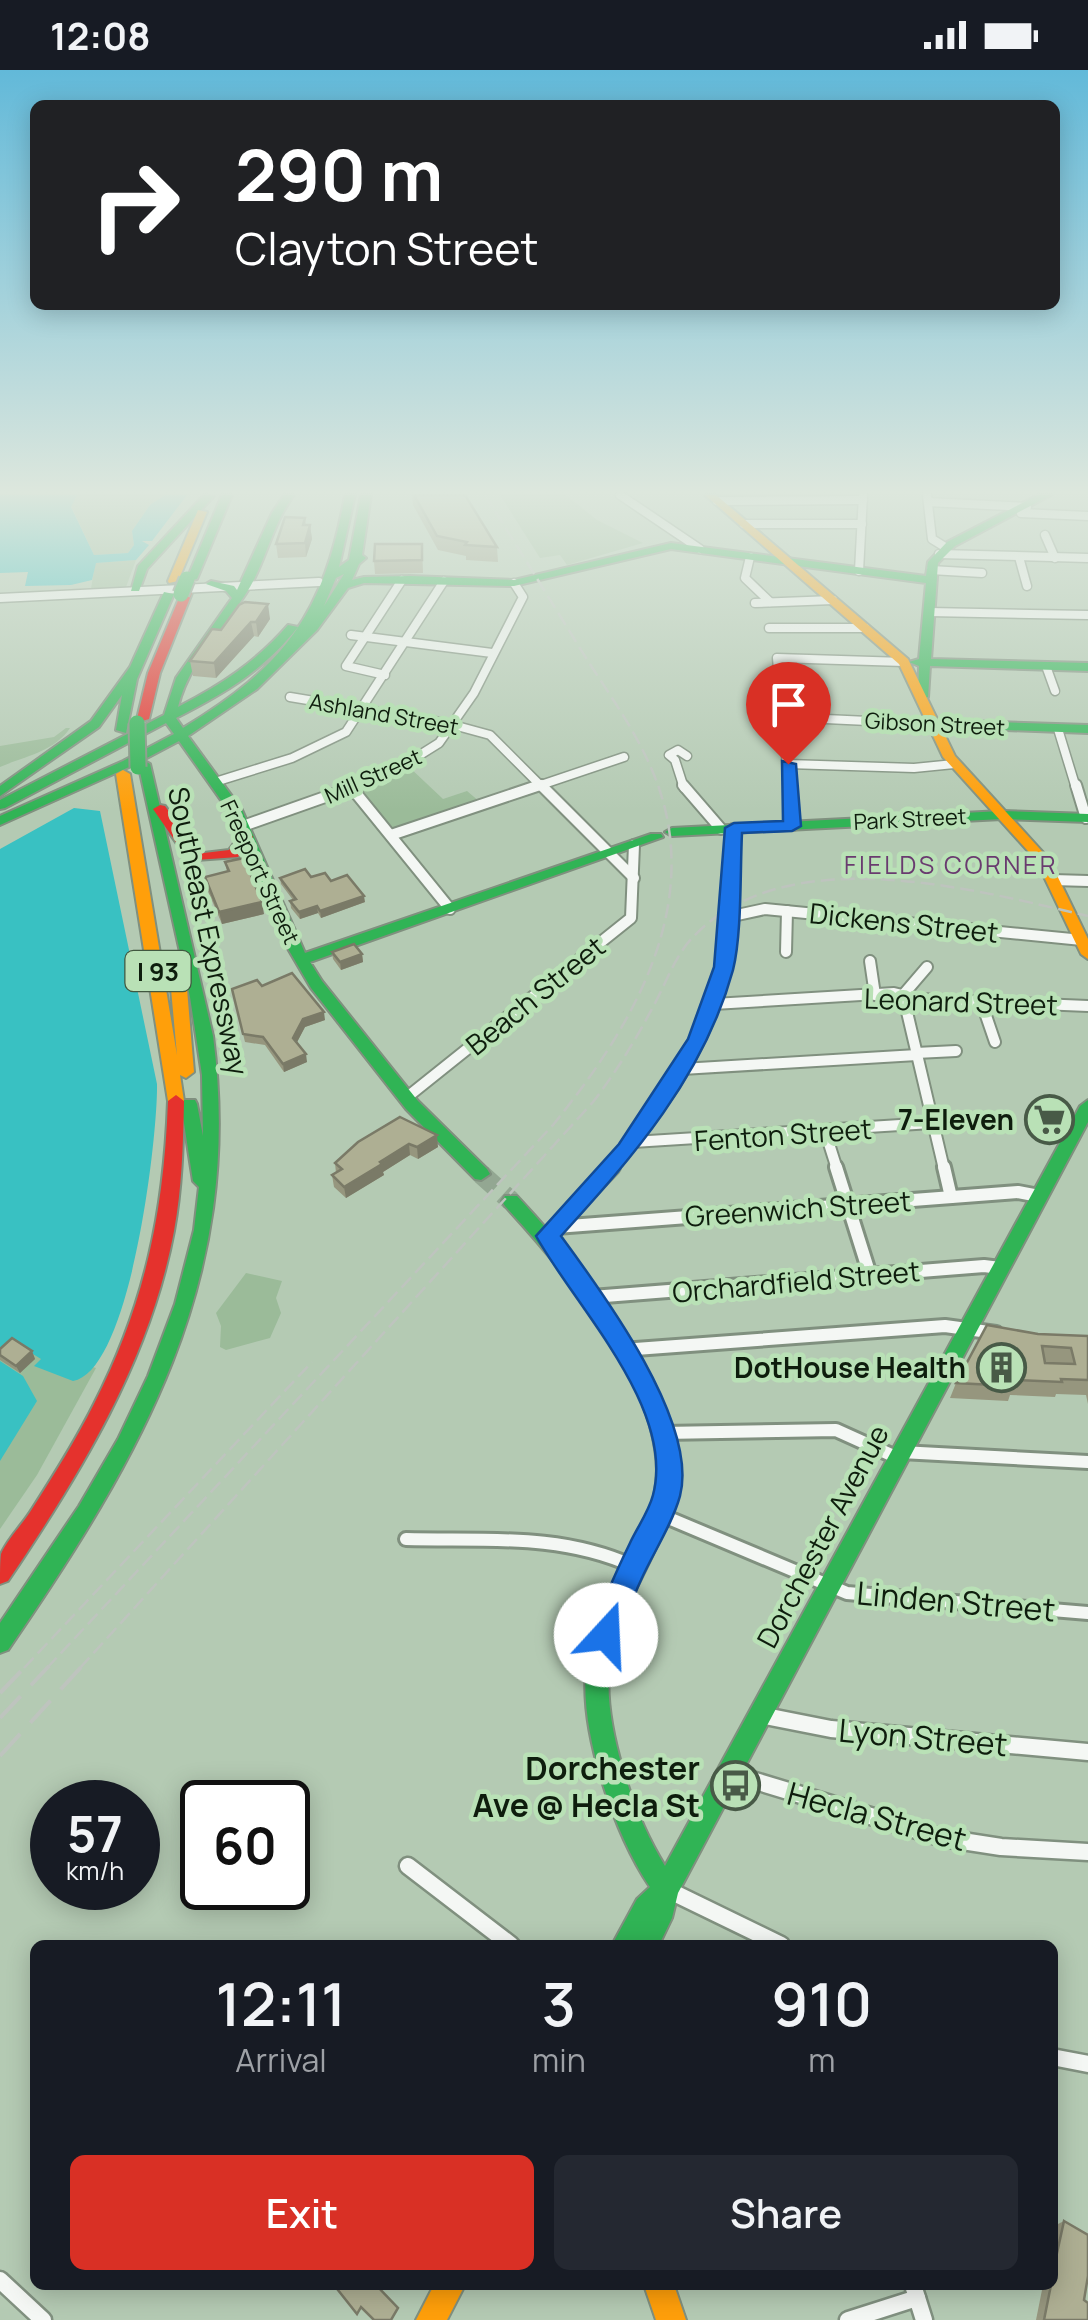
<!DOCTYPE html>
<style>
body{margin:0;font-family:Manrope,sans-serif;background:#242831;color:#f1f3f6;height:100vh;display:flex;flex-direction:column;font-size:38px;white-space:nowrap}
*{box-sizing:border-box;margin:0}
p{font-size:32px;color:#9ea1a6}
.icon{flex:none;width:55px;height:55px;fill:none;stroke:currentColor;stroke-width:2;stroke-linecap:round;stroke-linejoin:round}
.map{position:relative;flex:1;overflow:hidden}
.details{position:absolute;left:30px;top:1870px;width:1028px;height:350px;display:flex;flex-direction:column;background:#171b24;border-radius:15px;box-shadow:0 5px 25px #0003}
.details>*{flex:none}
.guide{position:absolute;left:30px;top:30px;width:1030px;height:210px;border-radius:15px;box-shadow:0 5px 25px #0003;background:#202124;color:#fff;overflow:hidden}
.speed{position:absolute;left:30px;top:1710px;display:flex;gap:20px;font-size:50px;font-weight:700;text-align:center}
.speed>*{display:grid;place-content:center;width:130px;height:130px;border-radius:50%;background:#171b24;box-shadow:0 5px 25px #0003;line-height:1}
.speed small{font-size:25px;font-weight:400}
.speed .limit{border:5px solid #111;border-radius:15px;background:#fff;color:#111}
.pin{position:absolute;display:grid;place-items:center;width:85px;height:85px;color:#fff;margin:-102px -42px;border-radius:50% 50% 50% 0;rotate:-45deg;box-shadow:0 0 10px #0007}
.pin .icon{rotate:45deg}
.me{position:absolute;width:110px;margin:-55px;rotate:20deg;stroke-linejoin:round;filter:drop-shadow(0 0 8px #0008)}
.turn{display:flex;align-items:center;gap:35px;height:210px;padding:0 40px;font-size:45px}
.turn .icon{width:130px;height:130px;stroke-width:2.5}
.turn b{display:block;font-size:70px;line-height:85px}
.eta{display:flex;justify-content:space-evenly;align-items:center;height:170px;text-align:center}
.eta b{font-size:60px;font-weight:600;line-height:70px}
.button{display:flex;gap:20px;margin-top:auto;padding:20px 40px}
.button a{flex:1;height:115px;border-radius:15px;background:#d93025;color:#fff;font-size:40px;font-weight:600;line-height:115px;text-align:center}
.button a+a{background:#242831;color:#f1f3f6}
.status{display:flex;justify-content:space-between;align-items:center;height:70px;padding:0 50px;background:#171b24;direction:ltr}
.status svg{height:28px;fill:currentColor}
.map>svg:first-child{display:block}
</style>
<div class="status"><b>12:08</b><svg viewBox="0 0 49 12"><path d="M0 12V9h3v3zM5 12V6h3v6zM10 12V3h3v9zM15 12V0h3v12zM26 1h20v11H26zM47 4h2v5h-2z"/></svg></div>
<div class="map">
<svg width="1088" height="2250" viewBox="0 0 1088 2250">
<rect width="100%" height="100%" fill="#b4cab3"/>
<!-- green -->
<g fill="#9bbb99">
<polygon points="77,425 165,425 150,435 132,461 134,475 128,483 94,485 71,436"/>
<polygon points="500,425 566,425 597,450 643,473 567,495 560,485 540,488"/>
<polygon points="136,490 126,517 91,519 95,493"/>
<path d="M66,658H70C54,682 25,686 0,697V676L54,667Z"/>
<polygon points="408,696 443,729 467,721 480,732 394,761 360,718"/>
<polygon points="246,1203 282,1211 276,1228 281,1243 270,1268 226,1280 220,1277 221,1256 216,1243"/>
<polygon points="0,1269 96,1298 37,1405 0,1459"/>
</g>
<!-- water -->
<g fill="#39c1c2">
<polygon points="0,425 77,425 71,437 94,485 128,483 134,475 132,461 150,435 165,425 187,425 152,471 142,471 149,475 136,490 96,493 92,510 71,515 25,516 28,502 0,503"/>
<path d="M74,738L100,741L157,1014C158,1066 131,1301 73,1311L34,1296L41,1289L15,1273L0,1286V779Z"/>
<polygon points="0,1291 23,1306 37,1331 0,1391"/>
</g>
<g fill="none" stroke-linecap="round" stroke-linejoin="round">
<!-- primary-tunnel -->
<polyline stroke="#93a792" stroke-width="20" stroke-dasharray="20 10" stroke-linecap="butt" points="481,1104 511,1131"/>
<defs>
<g id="street-far3">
<polyline points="620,425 700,479"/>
<polyline points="927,425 932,469 945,477"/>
<polyline points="717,431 863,430"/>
<polyline points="928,432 1027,437"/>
<polyline points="1021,443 1088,446"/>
<polyline points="744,454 862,454"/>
<polyline points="1045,465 1055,488"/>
<polyline points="939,484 1088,488"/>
<polyline points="750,487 745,508 770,532"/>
<polyline points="1019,487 1027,516"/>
<polyline points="931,500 982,503"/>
<polyline points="859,501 863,425"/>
<polyline points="0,528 319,512"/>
<polyline points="755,533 833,530"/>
<polyline points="929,542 1088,545"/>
<polyline points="769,558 865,558"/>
<polyline points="351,565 492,583"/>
<polyline points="1046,596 1055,621"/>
<polyline points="385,605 346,596 402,510"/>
<polyline points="290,627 446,653 490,665 543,718"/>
<polyline points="783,647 932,654"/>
<polyline points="1058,659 1076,718"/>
<polyline points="788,694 914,698 954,694"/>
<polyline points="215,712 292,688 346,662 444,511"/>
<polyline points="353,718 404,695 439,673 474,623 523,527 514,513"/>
<polyline points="532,718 624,687"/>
<polyline points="684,718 675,690 669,685 678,680 687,686"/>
<polyline points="789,718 777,588 904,592"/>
</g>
<g id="street-far2">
<polyline points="541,715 634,808"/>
<polyline points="683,715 721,759"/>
<polyline points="789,715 793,755"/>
<polyline points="1076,715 1086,748"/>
<polyline points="351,717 450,839"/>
<polyline points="243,756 359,715"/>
<polyline points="391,765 540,715"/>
<polyline points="1053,810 1088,811"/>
<polyline points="728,847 765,839 1082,870"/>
<polyline points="786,882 787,841"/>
<polyline points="870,891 875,925"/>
<polyline points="927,897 903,925 944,1099"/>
<polyline points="981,931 995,972"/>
<polyline points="714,934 894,923 919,929 1088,936"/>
<polyline points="916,983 956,981"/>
<polyline points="682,999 917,985"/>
<polyline points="406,1028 631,848 634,775"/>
<polyline points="825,1061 837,1099"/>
<polyline points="633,1072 979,1050"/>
<path d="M611,1099C662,1039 712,971 725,891C733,847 732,803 733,759"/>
</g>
<g id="street-far1">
<polyline points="836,1097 870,1205"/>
<polyline points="944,1097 951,1127"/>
<polyline points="556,1157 1018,1122 1039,1126"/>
<polyline points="554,1159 613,1097"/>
<polyline points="592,1227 984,1196 1000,1198"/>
<polyline points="622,1280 945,1256 996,1263"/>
<polyline points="663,1363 836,1360 898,1388"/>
<polyline points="901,1382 1088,1392"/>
<polyline points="659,1444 847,1523 1088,1543"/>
<path d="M406,1469C485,1471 560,1463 633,1496"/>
</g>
<g id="street">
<polyline points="760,1645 831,1659 1088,1682"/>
<polyline points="729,1703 943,1768 1001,1777 1088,1782"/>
<polyline points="408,1796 511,1875"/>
<polyline points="668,1820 781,1875"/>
<polyline points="1052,1987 1088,1994"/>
<polyline points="0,2210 43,2250"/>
<polyline points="913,2215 924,2250"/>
<polyline points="848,2250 917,2228"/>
</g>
<g id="fast">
<polygon points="204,425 214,426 147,499 139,521 131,521 138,496"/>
<polygon points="222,425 232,425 197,509 188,511 187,509"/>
<path d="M284,425H294C273,453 267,487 250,517C226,557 189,591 178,637C221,615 256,592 288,555L298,557C263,601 225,623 176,648L183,658C285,596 324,544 345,425H355L339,497L349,490L361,425H371L362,485L366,488L359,494L352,510L364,507L410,506L514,510L671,473L926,506L928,492L947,472L1038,425H1051L955,476L938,493L931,589L1088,593V601L930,596L928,627L918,630L919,596L909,592L919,589L926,513L671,479L514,516L364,513L348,518L317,560L257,619L188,666L242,740L305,883L651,764H661L663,767L310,892L322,911L418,1031L487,1099L490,1104L481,1110L475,1109L406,1039L311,918L287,877L228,740L179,671L143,690L150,694L213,966C245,1210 141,1386 8,1580L0,1583V1553L79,1436L118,1369L148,1306L175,1234L194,1160L199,1117L193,1111L181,1034L183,1030H195L197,1034L203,1066L202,1005L190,927L138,693L0,755V746L123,691L174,664L166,653L5,738L0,739V730L164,645L176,608L232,528L226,521L206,514L211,511L234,516L237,520L272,443ZM344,504L324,536L336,508Z"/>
<polygon points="164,522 174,524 137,609 126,663 116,660 122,625 99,657 0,726 0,716 91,651 130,597"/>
<polygon points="932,650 1088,655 1088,663 928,657 926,654"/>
<polygon points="1002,741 1088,744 1088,752 1002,749 672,766 665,762 672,758"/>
<path d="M1088,1030V1052L678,1823L672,1848L659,1875H612L637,1829L650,1817C615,1765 580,1664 586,1601C589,1575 598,1551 609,1529C627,1489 657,1446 657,1401C656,1311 564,1200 505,1136L502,1131L505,1126H517C576,1189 682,1316 677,1406C674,1452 647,1494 629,1534C619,1555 611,1577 609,1600C604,1659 634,1746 665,1796L1080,1036Z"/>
</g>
<g id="slow">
<polygon points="705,425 716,425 908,589 955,686 1049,789 1088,869 1088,889 1081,884 1036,790 943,687 899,594"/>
<polygon points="198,440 207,442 178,511 169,513 168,511"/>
<polygon points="123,700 130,704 177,985 171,919 179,914 187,919 194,1002 186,1008 180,1005 184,1031 176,1037 168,1031 116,704"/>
<polygon points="434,2215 465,2215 447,2250 416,2250"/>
<polygon points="644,2215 674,2215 686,2250 656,2250"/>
</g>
<g id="jam">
<polygon points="182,521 192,523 160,603 149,649 139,652 137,649 148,603"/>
<polygon points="160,735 165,736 190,772 204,783 229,780 241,764 251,764 253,767 238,787 196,790 180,778 153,739"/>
<path d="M176,1025L184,1031C183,1075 182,1118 174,1161C150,1290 80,1404 8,1511L0,1514C0,1505 0,1492 1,1484C8,1468 23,1454 32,1439C54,1405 76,1370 94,1334C145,1234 164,1142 168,1031Z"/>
</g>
</defs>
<!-- street-far3 casing -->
<use href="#street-far3" stroke="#80907f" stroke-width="11"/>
<!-- street-far2 casing -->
<use href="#street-far2" stroke="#80907f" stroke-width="14"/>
<!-- street-far1 casing -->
<use href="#street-far1" stroke="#80907f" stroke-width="18"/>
<!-- street casing -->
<use href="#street" stroke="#80907f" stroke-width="21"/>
<!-- fast casing -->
<use href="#fast" stroke="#80907f" stroke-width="4"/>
<!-- slow casing -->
<use href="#slow" stroke="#80907f" stroke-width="4"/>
<!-- jam casing -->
<use href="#jam" stroke="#80907f" stroke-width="4"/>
<!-- street-far3 -->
<use href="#street-far3" stroke="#f4f7f4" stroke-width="8"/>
<!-- street-far2 -->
<use href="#street-far2" stroke="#f4f7f4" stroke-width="10"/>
<!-- street-far1 -->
<use href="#street-far1" stroke="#f4f7f4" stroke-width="12"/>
<!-- street -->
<use href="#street" stroke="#f4f7f4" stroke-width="16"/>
<!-- fast -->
<use href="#fast" fill="#30b455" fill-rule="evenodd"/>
<!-- slow -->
<use href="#slow" fill="#ff9f0a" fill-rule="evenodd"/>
<!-- jam -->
<use href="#jam" fill="#e5322d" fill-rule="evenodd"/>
<!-- rail-far1 -->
<g stroke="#bec4be" stroke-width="2.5" stroke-dasharray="14 6" stroke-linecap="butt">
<polyline points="24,1598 312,1292"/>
<path d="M47,1598L553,1055C634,955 708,830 652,700C635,660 609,624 586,588C552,533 519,479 485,425"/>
<path d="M80,1598L593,1032C617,1001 636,969 654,935C666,913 675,886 692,868C786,768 972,819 1088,846"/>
</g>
<!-- rail -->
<g stroke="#bec4be" stroke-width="4" stroke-dasharray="30 15" stroke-linecap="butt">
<polyline points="0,1623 26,1596"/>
<polyline points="0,1648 49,1596"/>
<polyline points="0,1686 82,1596"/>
</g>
<defs>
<g id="fast-bridge">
<polyline points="181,524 187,509"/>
<polyline points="137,653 138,697"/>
</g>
</defs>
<!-- fast-bridge casing -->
<use href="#fast-bridge" stroke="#80907f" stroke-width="19" stroke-linecap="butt"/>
<!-- fast-bridge -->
<use href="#fast-bridge" stroke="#30b455" stroke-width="15"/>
</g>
<!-- wall -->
<g fill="#96967e">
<polygon points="412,425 465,425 497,477 498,492 466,490 466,486 438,480 413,435"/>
<polygon points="305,448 306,455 310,455 312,469 306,487 278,488 276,474"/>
<polygon points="422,474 423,503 375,504 374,491"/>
<polygon points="239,535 270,549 258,567 254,566 216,608 193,606 190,591 221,560"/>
<polygon points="225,792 264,844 222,854 207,819 205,807 227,802"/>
<polygon points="311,807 331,811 365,832 321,848 318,843 300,849 291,838 290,831 293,830 281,814 280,808"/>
<polygon points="332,882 362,884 363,892 341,900 333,889"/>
<polygon points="262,916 325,950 305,957 297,972 307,992 284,1002 265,975 245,972 232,919"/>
<polygon points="1040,1033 1068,1043 1060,1062 1032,1052"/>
<polygon points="400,1047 438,1077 418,1089 410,1085 383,1102 384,1105 346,1128 334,1117 332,1105 336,1103 335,1093"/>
<polygon points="1038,1264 1088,1266 1088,1334 1086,1325 1056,1324 1055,1327 1010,1325 1008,1331 950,1328 956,1313"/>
<polygon points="0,1279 32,1281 35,1289 20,1303 0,1290"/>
<polygon points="1064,2151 1088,2250 1036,2250 1043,2215 1052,2215 1052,2170 1056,2155"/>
</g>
<!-- shaded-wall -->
<g fill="#7a7a67">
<polygon points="310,455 312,469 306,487 305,473"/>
<polygon points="268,534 270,549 258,567 256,552"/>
<polygon points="251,552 254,566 216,608 214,593"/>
<polygon points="364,826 365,832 321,848 320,841"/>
<polygon points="262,832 264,844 222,854 219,842"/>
<polygon points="317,836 318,843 300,849 299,842"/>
<polygon points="362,884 363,892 341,900 340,892"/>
<polygon points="324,942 325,950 305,957 295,976 293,968 303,949"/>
<polygon points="306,984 307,992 284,1002 283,994"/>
<polygon points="437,1065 438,1077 418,1089 417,1077"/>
<polygon points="409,1074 410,1085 383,1102 384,1105 346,1128 344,1117"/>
<polygon points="32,1281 35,1289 20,1303 16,1296"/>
</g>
<!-- building -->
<g fill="#aeaf93" stroke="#7a7a67" stroke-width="2.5" fill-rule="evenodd">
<polygon points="414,425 465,425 497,477 465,475 467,472 437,466"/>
<polygon points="285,447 305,448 303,455 310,455 305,473 276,474"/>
<polygon points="375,474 422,474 422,490 374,491"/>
<polygon points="245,532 268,534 256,552 251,552 214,593 190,591 212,559 221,560 239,535"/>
<polygon points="244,788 262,832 219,842 205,807 229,801 225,792"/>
<polygon points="305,799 311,807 325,803 331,811 347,805 364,826 320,841 317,836 299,842 290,831 296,829 280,808"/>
<polygon points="354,874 362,884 340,892 332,882"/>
<polygon points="292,903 324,942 303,949 293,968 306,984 283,994 263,967 243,964 232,919 257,910 262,916"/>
<polygon points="1040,1033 1068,1043 1061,1058 1034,1048"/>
<polygon points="400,1047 437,1065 417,1077 409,1074 380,1092 382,1094 344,1117 332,1105 342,1099 335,1093 358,1072"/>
<path d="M987,1255L1038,1264L1088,1266V1310L1061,1309L1062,1312L1013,1310L1014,1316L956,1313ZM1042,1276L1071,1278L1075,1294L1045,1293Z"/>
<polygon points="12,1268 32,1281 16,1296 0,1285 0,1279"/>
<polygon points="1064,2151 1088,2165 1088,2206 1084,2230 1088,2233 1088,2250 1044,2250 1051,2215 1052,2215 1052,2206"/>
<polygon points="334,2215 376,2215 398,2238 391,2250 374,2250 361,2237 357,2244"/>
</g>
<!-- sky -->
<linearGradient id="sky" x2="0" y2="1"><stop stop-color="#62b9d9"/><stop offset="0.57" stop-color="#dde7dd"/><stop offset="1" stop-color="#dde7dd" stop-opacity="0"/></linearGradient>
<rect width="1088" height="740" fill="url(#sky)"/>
<!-- route -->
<path fill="#1a73e8" stroke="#114b97" stroke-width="2.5" d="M782,691L796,694L801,756L792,761L742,763C740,803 742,864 733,900C704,1006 633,1087 561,1166C603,1223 699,1353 680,1426C672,1455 653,1483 641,1510C631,1531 625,1553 616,1575L606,1579L595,1575L591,1565C602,1533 615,1504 630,1473C637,1458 649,1441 653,1425C676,1338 574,1235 536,1166L619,1074L688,969L714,897L725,758L734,753L783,751Z"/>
<!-- icons -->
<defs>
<symbol id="supermarket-ring" viewBox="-11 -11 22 22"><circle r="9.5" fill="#b9e1b6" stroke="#485a47" stroke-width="1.5"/><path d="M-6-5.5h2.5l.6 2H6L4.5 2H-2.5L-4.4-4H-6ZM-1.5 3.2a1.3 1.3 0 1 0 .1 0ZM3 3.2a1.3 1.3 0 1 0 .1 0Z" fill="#485a47"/></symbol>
<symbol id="building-ring" viewBox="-11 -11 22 22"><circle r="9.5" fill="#b9e1b6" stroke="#485a47" stroke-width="1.5"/><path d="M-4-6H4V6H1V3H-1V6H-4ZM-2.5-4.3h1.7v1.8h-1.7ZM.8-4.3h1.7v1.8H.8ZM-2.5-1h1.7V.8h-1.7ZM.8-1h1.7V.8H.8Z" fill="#485a47"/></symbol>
<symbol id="bus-ring" viewBox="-11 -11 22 22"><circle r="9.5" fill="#b9e1b6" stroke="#485a47" stroke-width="1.5"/><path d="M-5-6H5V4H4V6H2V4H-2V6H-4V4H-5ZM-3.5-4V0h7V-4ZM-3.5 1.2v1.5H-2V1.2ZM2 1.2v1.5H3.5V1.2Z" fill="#485a47"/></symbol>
</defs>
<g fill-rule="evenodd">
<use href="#supermarket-ring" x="1022" y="1022" width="55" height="55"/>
<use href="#building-ring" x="974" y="1270" width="55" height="55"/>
<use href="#bus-ring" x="708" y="1688" width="55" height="55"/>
</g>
<g text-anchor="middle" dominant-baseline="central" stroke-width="9" stroke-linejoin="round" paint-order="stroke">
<!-- far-street labels -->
<g font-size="22" fill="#0e1d0d" stroke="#b9e1b6">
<text transform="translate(384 644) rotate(10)">Ashland Street</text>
<text transform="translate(935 654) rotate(3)">Gibson Street</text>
<text transform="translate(373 706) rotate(-24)">Mill Street</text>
<text transform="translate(910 749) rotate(-3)">Park Street</text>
<text transform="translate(260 802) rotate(65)">Freeport Street</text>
</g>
<!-- far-neighbourhood labels -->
<g font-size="25" letter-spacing="2.5" fill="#693b6f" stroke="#b9e1b6">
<text x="951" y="794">FIELDS CORNER</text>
</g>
<!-- shield labels -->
<rect fill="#b9e1b6" stroke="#415840" stroke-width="2.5" x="125.5" y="881" width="65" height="40" rx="8"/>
<g font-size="25" font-weight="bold" fill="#0e1d0d">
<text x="158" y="901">I 93</text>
</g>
<!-- street labels -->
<g font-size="28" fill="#0e1d0d" stroke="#b9e1b6">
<text transform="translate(904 852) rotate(6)">Dickens Street</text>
<text transform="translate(209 861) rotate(78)">Southeast Expressway</text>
<text transform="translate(535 925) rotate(-39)">Beach Street</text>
<text transform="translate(961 931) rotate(2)">Leonard Street</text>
<text transform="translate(783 1064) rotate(-4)">Fenton Street</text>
<text transform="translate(798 1138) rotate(-4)">Greenwich Street</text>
<text transform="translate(796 1211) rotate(-5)">Orchardfield Street</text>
<text transform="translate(822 1466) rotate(-62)">Dorchester Avenue</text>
</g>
<!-- poi labels -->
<g font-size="28" font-weight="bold" fill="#0e1d0d" stroke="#b9e1b6" text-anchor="end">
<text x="1014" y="1049">7-Eleven</text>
<text x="966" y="1297">DotHouse Health</text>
</g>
<!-- near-street labels -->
<g font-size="32" fill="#0e1d0d" stroke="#b9e1b6">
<text transform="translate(956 1531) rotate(5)">Linden Street</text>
<text transform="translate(923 1667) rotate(5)">Lyon Street</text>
<text transform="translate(877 1746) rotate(15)">Hecla Street</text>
</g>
<!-- near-poi labels -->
<g font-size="32" font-weight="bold" fill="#0e1d0d" stroke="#b9e1b6" text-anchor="end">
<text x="700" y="1698">Dorchester<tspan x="700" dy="37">Ave @ Hecla St</tspan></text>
</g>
</g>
</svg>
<div class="speed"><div>57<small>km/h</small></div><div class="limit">60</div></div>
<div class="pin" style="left:788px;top:694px;background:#d93025"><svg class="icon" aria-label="arrive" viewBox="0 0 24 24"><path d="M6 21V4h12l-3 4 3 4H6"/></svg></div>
<svg class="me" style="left:606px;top:1565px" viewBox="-20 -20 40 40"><circle r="19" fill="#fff"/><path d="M0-13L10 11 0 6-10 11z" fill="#1a73e8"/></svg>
<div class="guide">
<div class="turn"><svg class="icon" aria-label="right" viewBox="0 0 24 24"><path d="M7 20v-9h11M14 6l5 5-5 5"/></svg><div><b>290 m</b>Clayton Street</div></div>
</div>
<section class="details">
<div class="eta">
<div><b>12:11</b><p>Arrival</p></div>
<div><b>3</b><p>min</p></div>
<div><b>910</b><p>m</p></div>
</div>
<div class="button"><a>Exit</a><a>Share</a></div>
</section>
</div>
